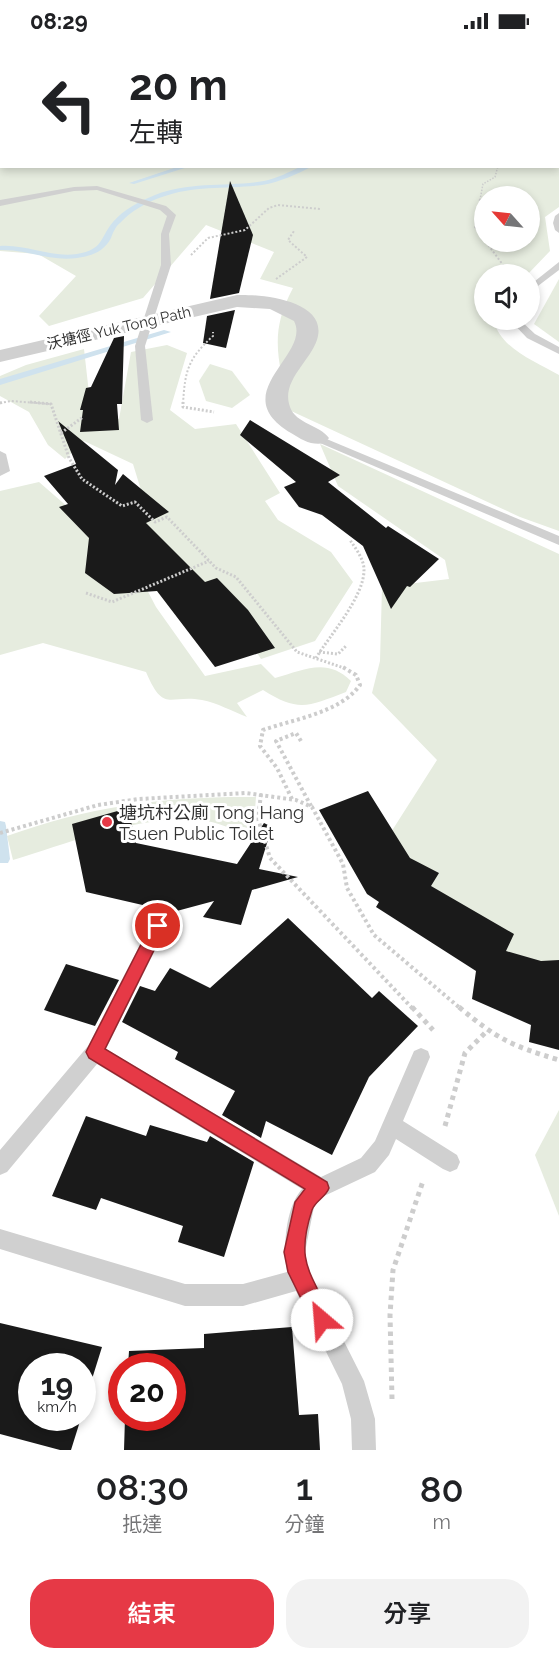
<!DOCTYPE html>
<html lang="zh-TW">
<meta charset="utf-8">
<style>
body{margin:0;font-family:Raleway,"Noto Sans TC",sans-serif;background:#f2f2f2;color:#202124;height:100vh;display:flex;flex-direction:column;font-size:22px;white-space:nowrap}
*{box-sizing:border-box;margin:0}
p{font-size:20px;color:#757577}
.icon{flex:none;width:33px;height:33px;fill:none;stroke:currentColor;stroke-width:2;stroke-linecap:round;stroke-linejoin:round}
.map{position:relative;height:1408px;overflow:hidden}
.drawer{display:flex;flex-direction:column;background:#fff;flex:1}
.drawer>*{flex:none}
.top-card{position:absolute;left:0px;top:0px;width:560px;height:126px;box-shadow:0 3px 9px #0003;background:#fff;color:#202124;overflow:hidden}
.needle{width:39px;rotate:297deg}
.tools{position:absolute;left:474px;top:144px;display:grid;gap:12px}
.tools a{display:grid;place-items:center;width:66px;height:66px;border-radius:50%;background:#fff;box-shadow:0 3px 9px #0003;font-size:30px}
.speed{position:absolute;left:18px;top:1311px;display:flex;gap:12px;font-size:30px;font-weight:700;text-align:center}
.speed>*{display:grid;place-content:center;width:78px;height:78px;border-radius:50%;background:#fff;box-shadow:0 3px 9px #0003;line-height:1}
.speed small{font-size:15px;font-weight:400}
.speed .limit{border:9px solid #d22;background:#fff;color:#111}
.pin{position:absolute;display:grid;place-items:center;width:51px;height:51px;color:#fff;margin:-26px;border:3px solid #fff;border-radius:50%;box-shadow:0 2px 6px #0007}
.me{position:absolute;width:66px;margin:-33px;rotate:333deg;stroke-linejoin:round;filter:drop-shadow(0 0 4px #0008)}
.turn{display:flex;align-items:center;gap:21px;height:126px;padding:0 30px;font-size:27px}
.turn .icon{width:78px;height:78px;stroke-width:2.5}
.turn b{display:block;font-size:42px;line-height:51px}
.eta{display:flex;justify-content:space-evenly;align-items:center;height:102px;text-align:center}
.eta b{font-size:36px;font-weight:600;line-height:42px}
.action{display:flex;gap:12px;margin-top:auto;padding:12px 30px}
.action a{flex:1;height:69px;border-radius:24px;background:#e63946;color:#fff;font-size:24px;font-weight:600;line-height:69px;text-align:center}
.action a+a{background:#f2f2f2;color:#202124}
.status{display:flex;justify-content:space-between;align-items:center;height:42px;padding:0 30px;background:#fff;direction:ltr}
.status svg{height:16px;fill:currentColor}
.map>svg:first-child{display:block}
</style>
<div class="status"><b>08:29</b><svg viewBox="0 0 49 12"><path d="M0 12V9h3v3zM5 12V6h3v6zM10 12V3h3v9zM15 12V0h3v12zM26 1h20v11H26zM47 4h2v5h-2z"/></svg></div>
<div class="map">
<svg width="559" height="1408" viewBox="0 0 559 1408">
<rect width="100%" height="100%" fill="#fff"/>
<!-- green -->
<g fill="#e6ecdf" fill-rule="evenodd">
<path d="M0,0H122L2,2V124H558L559,96V165L545,175L550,209L528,232H484V278H494C499,306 536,320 559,333V489L520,475L289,368C279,319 268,292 293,246L260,237L274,210L206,183L143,256L49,284L39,274L76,234L38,212L0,209ZM484,154H530V200H484Z"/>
<polygon points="559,237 559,300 534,282"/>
<polygon points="167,303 187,311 170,368 195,387 236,382 280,451 265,459 278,478 331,510 353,540 315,599 261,617 213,543 165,546 125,502 144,458 133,422 84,399 65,417 48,403 29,370 0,354 0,334 26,323 84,307 92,378 119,377 131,310"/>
<polygon points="210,322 232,329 250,353 232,366 206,359 199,339"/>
<polygon points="320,402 559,512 559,921 477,915 379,809 437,718 372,651 380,619 382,545 449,537 445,518 338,444"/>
<path d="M39,440L100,493L120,496L156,565L205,634L261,622L275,636C304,628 327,615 351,639L346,650C309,664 299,671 263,648L237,661L247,675C232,669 217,661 202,658C169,652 164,672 146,630L43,601L0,613V449Z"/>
<path d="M256,755L254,780L260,803C243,793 226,782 206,779C142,771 72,800 13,818L7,794C90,764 168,754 256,755Z"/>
<polygon points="559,1068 559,1174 535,1113"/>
</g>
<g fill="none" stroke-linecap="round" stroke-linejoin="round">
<!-- stream -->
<g fill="#cfe2ee" fill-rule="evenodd">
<polygon points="6,0 12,0 4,2"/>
<rect x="558" y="4" width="1" height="4"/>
<polygon points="180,124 191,124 134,142 129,141"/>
<path d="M302,124H313C297,132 280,140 262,143C229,147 194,143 162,155C147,160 131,169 120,181C115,185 113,191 111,196C104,210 91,214 77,216C51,220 26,207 0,208V204C26,202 51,216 77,212C104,207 99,197 113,180C123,168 140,159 155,153C189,139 228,145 264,139C278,136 289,130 302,124Z"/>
<polygon points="164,288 171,290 0,343 0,337"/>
<polygon points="0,779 5,780 6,784 10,817 8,821 0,821"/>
</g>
</g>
<!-- building -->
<g fill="#1a1a1a">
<polygon points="230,139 253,193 239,251 210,257"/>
<polygon points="235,268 226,306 203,301 207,274"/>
<polygon points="124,294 122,362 117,362 119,388 80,390 83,368 80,368 86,346 91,345 114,296"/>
<polygon points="250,378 340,433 328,440 386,486 388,484 439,517 410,545 407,544 391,567 363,504 322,473 299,465 284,445 296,440 240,393"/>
<polygon points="58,379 118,428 115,443 123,432 169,470 146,481 205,540 217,536 248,568 275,606 215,625 157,549 114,552 85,531 89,496 59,465 68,462 44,434 76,422"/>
<polygon points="368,749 410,816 439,831 431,844 514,892 506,909 541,919 559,918 559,1008 529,1000 531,983 472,957 476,929 376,865 379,860 367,852 319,768"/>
<polygon points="128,766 136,801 237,822 264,781 272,785 259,827 298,835 252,848 241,883 203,875 214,859 173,870 86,850 72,782"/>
<polygon points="288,876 372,956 379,949 418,984 369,1035 332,1113 266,1079 261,1096 222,1073 235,1049 175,1017 178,1010 122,980 140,944 155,949 170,926 210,946"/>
<polygon points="66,922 119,938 95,984 44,968"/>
<polygon points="86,1074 146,1094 150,1083 207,1100 210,1094 254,1120 224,1215 178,1200 183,1184 101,1156 96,1168 52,1154"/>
<polygon points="0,1281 102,1305 82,1369 82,1324 32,1324 32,1376 81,1376 71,1408 60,1408 0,1392"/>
<polygon points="292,1285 299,1373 318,1372 320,1408 124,1408 125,1376 172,1376 172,1324 128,1324 129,1309 204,1306 204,1292"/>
</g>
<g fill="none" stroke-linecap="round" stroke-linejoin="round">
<!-- path-far4 -->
<polyline stroke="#cdcdcd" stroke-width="1.5" stroke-dasharray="1.5 1.5" stroke-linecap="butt" points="480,158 483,142 495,135 498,124"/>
<!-- path-far3 -->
<g stroke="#cdcdcd" stroke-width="2" stroke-dasharray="2 2" stroke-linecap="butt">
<polyline points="480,157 475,185 484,198"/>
<polyline points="486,200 509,231 513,232"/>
<polyline points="191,213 208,196 245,188 269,166 278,163 320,167"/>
<polyline points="276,237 307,215 288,198 294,189"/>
<polyline points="0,361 11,359 50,362"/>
<path d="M183,362C185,328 188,317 213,294V290"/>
</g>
<!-- path-far2 -->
<g stroke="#cdcdcd" stroke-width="3" stroke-dasharray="2 2" stroke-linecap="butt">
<polyline points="30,360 51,362 69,416 82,437 122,464 135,460 155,480 167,475 216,526 236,535 297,610 344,626"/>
<polyline points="183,360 183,365 214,370"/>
<polyline points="0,361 3,360"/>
<polyline points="61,391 83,375"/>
<polyline points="86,551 112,560 209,519"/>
<polyline points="319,610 338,612 346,604"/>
<path d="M316,616C330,593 364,555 364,528C364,517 356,507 350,498"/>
</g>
<!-- path-far1 -->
<g stroke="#cdcdcd" stroke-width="4" stroke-dasharray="3 3" stroke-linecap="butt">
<polyline points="301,699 296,691 276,699 311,764"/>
<polyline points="261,752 258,777 270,816 413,967"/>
<path d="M292,757L277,726L260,704L263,688C294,677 340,671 360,643L356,633L341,624"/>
<polyline points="0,791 98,763 139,757 246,751 296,758 312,765 343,822 347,846 374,893 461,967"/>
</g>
<!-- path -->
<g stroke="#cdcdcd" stroke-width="5" stroke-dasharray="4.5 4.5" stroke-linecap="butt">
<polyline points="412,965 433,988"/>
<path d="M459,965C497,997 512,1004 559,1018"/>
<polyline points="445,1084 465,1011 487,989"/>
<polyline points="392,1357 390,1273 393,1228 423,1139"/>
</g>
<!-- service -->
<g fill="#d0d0d0" fill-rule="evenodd">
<rect x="558" y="86" width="1" height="5"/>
<polygon points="97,144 166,164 176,173 169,192 171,223 145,304 153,378 147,381 141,378 135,304 161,223 161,192 167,174 160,168 97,148 74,149 0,164 0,158 74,145"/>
<polygon points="559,171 559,191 555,188 553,181 555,174"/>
<polygon points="559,220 559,228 530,250 530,243"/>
<polygon points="510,278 520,278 535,292 559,305 559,312 527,296"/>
<polygon points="317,393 559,494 559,503 313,398 313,394"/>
<polygon points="0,409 6,412 10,429 0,434"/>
<path d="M158,876L164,879L167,884L106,1007L321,1135L361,1116L375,1099L414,1009L421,1006L428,1009L430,1015L403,1079L457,1113L460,1120L457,1127L450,1130L443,1127L396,1097L389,1113L375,1130L322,1155L314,1165L305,1210L308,1228L364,1339L375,1377L376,1408H352L351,1377L342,1342L296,1249L243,1264H185L0,1207V1187L185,1242H243L287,1230C283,1206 285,1166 302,1147L97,1022L7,1130L0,1133V1108L88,1004L152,879Z"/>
</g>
<!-- minor -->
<path fill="#d0d0d0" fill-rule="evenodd" d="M237,253C260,252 325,258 318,294C313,318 280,338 290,365C296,382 320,383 329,396L325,401C312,404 302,398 291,391C224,351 312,313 294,279L270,267L237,265L0,320V308Z"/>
</g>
<!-- route -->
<path fill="#e63946" stroke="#96252e" stroke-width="1.5" d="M158,877L164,879L166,884L105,1007L327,1140L329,1146C326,1155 315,1159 312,1168C294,1223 313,1231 332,1278L329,1285L322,1288L315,1285L288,1230L284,1210L295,1160L305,1147L89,1016L86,1010L153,879Z"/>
<!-- markers -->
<circle fill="#e63946" stroke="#fff" stroke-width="2" cx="107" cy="780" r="6"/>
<g text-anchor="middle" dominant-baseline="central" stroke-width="6" stroke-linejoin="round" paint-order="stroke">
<!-- far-street labels -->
<g font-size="15" fill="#333" stroke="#fff">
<text transform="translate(119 286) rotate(-13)">沃塘徑 Yuk Tong Path</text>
</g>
<!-- poi labels -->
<g font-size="18" fill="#333" stroke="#fff" text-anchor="start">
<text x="119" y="770">塘坑村公廁 Tong Hang<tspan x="119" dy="21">Tsuen Public Toilet</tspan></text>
</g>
</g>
</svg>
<div class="tools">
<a><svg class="needle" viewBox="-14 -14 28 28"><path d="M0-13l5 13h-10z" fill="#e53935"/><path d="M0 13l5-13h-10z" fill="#757577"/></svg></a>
<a><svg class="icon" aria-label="sound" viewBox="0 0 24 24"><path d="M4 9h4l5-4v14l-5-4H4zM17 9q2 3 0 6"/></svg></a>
</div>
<div class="speed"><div>19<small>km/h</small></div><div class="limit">20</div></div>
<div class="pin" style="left:158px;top:884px;background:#d93025"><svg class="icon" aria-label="arrive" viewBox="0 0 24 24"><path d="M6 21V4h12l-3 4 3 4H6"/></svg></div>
<svg class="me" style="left:322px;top:1278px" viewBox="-20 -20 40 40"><circle r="19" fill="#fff"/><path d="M0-13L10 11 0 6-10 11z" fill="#e63946"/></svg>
<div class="top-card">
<div class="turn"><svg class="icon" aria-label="left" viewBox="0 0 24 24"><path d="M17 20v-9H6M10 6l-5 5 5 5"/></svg><div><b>20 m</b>左轉</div></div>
</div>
</div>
<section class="drawer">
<div class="eta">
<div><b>08:30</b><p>抵達</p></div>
<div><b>1</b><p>分鐘</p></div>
<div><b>80</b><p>m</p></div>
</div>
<div class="action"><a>結束</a><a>分享</a></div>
</section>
